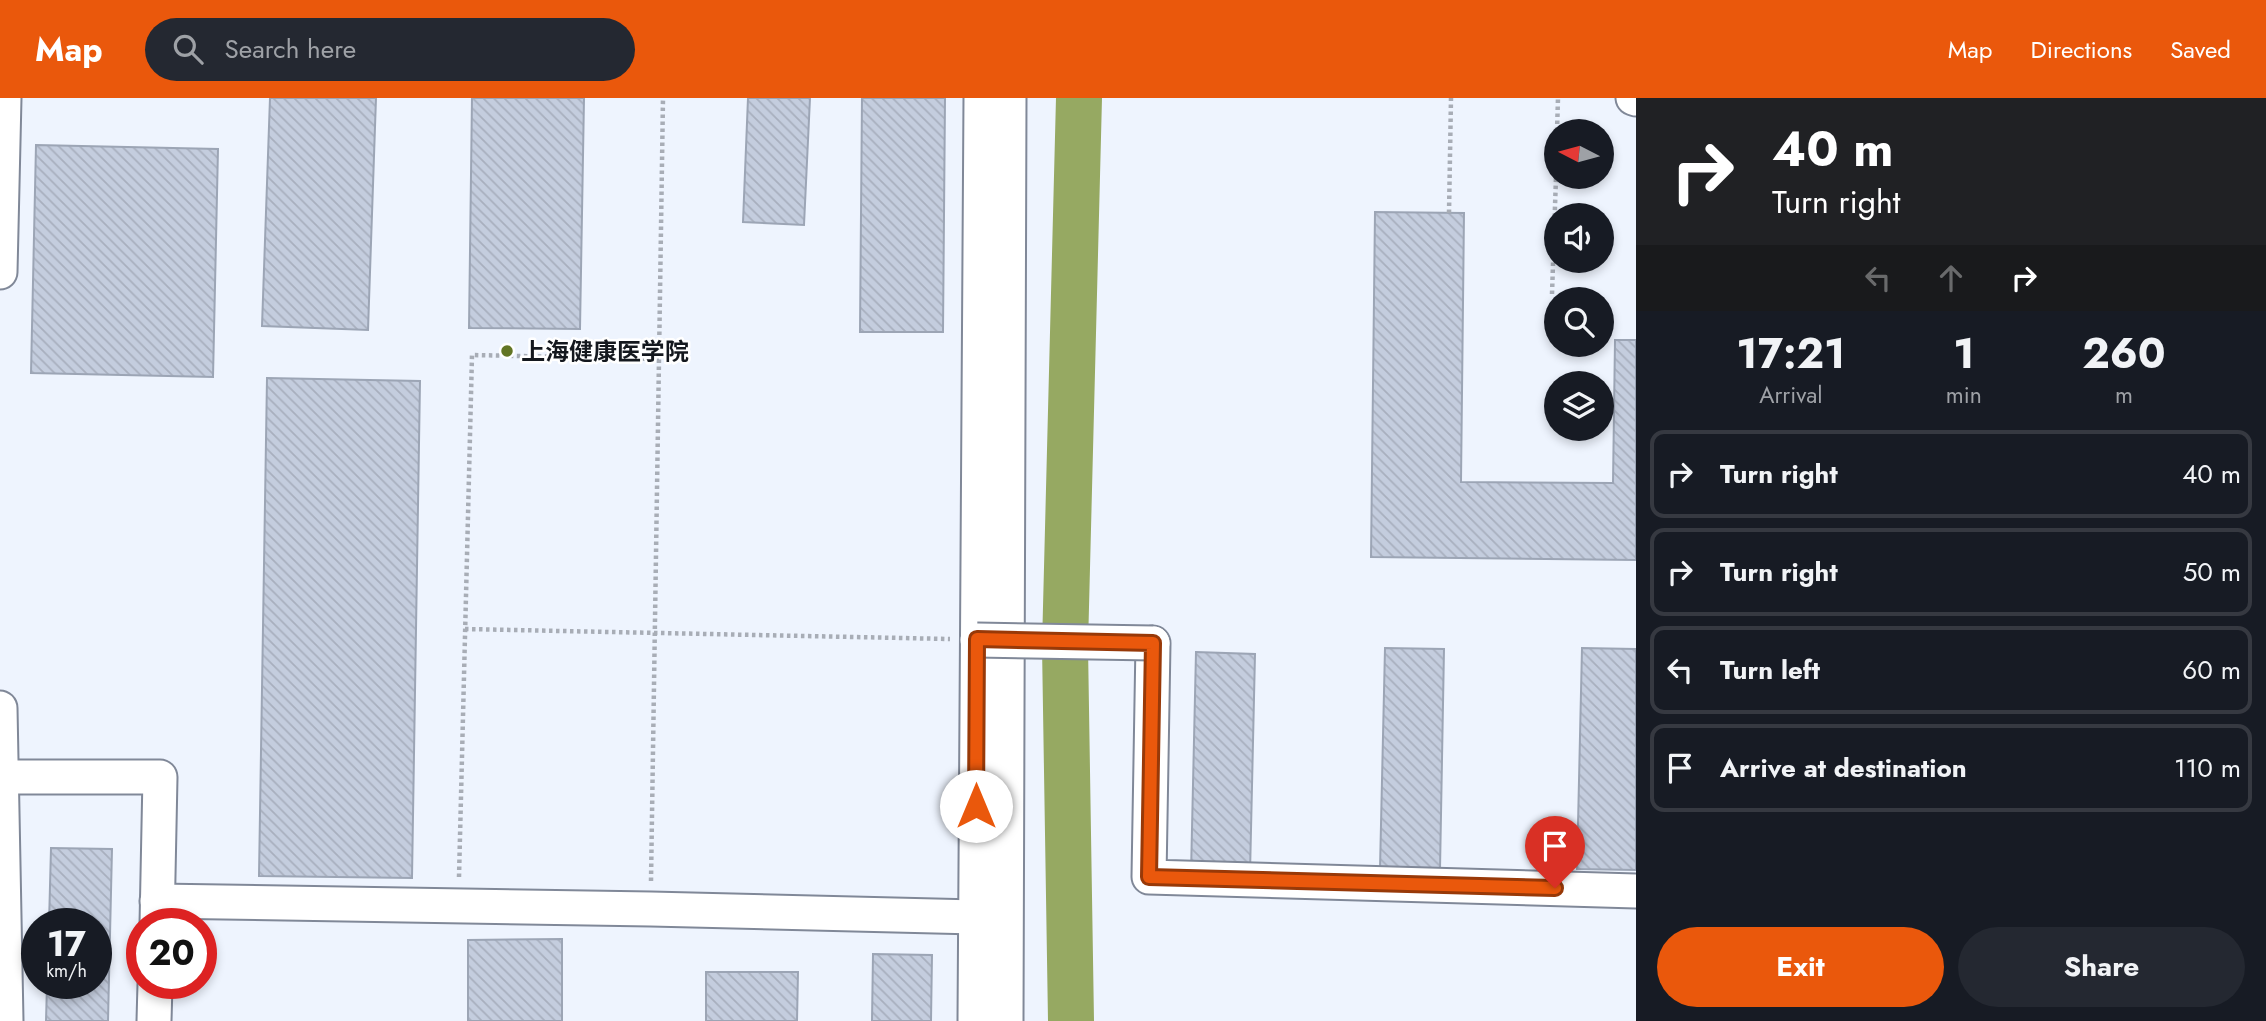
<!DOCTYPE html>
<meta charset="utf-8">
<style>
body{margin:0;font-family:Jost,"Noto Sans SC",sans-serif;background:#242831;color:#f1f3f6;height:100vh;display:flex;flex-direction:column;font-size:26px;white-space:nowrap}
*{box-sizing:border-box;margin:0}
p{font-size:23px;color:#9ea1a6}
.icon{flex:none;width:38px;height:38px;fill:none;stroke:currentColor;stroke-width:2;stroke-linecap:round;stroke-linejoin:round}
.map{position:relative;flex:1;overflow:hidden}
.panel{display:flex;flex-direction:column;background:#171b24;width:630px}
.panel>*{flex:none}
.top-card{background:#202124;color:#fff;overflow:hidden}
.needle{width:46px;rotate:276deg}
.fabs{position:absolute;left:1544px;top:21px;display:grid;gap:14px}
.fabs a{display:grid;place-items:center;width:70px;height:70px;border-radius:50%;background:#171b24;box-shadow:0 4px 10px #0003;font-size:35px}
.speed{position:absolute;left:21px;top:810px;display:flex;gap:14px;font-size:35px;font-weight:700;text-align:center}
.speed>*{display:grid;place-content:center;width:91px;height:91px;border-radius:50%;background:#171b24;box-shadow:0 4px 10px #0003;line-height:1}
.speed small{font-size:18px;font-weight:400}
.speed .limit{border:10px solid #d22;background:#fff;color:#111}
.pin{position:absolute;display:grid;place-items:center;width:60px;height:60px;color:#fff;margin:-72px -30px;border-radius:50% 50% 50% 0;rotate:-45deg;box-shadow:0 0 7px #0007}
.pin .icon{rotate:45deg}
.me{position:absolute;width:77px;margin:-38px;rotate:0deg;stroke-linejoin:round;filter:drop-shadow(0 0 5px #0008)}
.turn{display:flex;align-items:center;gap:24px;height:147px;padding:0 21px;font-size:32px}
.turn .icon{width:91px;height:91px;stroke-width:2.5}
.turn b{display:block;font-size:49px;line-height:60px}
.lanes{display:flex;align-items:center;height:66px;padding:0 21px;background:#0003;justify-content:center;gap:35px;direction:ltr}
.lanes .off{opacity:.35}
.eta{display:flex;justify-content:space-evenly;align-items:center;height:119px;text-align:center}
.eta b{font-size:42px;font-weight:700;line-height:49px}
.primary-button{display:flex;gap:14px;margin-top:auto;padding:14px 21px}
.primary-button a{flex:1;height:80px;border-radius:42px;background:#ea580c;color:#fff;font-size:28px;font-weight:700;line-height:80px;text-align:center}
.primary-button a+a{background:#242831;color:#f1f3f6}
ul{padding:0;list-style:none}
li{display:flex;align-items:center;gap:21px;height:88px;margin:0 14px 10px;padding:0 7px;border:4px solid #363941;border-radius:14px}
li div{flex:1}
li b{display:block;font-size:26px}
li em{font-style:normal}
header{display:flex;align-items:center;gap:42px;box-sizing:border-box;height:98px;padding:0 35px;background:#ea580c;color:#fff}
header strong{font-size:33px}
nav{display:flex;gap:38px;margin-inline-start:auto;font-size:24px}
.search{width:490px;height:63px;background:#242831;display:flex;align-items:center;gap:18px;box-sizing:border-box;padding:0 24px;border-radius:38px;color:#9ea1a6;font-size:26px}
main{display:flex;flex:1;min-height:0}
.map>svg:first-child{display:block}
</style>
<header>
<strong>Map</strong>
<div class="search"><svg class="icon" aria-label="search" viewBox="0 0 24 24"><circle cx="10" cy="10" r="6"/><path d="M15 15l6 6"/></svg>Search here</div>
<nav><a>Map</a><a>Directions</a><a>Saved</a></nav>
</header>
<main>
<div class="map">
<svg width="1636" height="923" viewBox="0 0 1636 923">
<defs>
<pattern id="building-back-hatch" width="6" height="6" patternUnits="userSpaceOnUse" patternTransform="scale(1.75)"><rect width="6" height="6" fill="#c4cdde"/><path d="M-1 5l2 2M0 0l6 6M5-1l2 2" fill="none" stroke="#a8afbe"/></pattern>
</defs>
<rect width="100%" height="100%" fill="#eef4fe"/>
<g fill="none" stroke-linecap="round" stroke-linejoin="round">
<!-- river -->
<polyline stroke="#96a962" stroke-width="46" points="1071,923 1065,548 1079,0"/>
</g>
<!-- building -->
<g fill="url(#building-back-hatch)" stroke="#9ca5b5" stroke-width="2">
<polygon points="270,0 376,0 368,232 262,228"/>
<polygon points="472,0 584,0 580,231 469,230"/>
<polygon points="748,0 810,0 804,127 743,124"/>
<polygon points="862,0 945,0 943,234 860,234"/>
<polygon points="36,47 218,51 213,279 31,275"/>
<polygon points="1375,114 1464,115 1461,384 1613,385 1615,242 1636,242 1636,462 1371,459"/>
<polygon points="267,280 420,283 412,780 259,778"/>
<polygon points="1385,550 1444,551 1440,772 1380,771"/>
<polygon points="1582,550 1636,551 1636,772 1577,771"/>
<polygon points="1196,554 1255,556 1250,776 1191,775"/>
<polygon points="51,750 112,751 108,923 46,923 47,886 96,886 96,826 49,826"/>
<polygon points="562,841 562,923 468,923 468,842"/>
<polygon points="873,856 932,857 931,923 872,923"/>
<polygon points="706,874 798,874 797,923 706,923"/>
</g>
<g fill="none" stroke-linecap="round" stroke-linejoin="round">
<defs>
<g id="minor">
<polyline points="1633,0 1636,1"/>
<polyline points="0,174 4,0"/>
<polyline points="1153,545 1149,779 1636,793"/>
<polyline points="0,610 6,923"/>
<polyline points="1,679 160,679 157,826"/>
<polyline points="157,803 651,811 976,819"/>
<polyline points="154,923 155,886"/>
<polyline points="975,923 981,0"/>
<polyline points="1006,923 1009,0"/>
</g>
</defs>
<!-- minor casing -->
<use href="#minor" stroke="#808898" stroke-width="37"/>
<!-- path -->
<g stroke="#a8adb6" stroke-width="4.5" stroke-dasharray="3.5 3.5" stroke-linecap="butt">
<polyline points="1557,33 1558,0"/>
<polyline points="1449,115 1451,0"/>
<polyline points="1552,196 1556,79"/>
<polyline points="465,531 950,541"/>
<polyline points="459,779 472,257 659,261"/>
<polyline points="651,783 663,0"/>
</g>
<!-- minor -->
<use href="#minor" stroke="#fff" stroke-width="33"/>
<defs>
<polyline id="minor-bridge" points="977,542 1153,545"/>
</defs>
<!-- minor-bridge casing -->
<use href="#minor-bridge" stroke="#808898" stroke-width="37" stroke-linecap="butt"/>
<!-- minor-bridge -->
<use href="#minor-bridge" stroke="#fff" stroke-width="33"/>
</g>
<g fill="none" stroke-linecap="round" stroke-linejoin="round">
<defs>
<polyline id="route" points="976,708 977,541 1153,545 1149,779 1555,790"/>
</defs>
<!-- route casing -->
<use href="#route" stroke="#983908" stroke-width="18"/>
<!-- route -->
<use href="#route" stroke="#ea580c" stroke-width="12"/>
</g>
<!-- markers -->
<circle fill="#627524" stroke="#fff" stroke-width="2.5" cx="507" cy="253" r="7"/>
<g text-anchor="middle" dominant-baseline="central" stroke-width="5" stroke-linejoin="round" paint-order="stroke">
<!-- poi labels -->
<g font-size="24" font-weight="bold" fill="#14181e" stroke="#fff" text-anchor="start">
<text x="521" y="253">上海健康医学院</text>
</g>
</g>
</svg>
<div class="fabs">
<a><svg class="needle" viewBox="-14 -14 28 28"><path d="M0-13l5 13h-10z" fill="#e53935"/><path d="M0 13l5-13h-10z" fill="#9ea1a6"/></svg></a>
<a><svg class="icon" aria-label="sound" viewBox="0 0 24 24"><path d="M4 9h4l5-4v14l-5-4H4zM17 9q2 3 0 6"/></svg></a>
<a><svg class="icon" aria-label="search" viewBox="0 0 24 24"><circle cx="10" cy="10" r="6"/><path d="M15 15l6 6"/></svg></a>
<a><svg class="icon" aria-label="layers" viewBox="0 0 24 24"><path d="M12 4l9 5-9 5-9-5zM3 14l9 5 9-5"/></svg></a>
</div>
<div class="speed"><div>17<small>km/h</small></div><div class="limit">20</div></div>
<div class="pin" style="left:1555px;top:790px;background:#d93025"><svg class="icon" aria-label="arrive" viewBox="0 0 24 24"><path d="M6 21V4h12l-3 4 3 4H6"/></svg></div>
<svg class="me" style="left:976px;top:708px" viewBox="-20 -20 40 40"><circle r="19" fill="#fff"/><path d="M0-13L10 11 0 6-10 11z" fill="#ea580c"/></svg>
</div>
<section class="panel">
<div class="top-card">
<div class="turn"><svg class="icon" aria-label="right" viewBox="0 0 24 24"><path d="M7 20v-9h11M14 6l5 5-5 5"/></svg><div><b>40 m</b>Turn right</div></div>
<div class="lanes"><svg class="icon off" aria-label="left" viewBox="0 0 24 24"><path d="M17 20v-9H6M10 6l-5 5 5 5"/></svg><svg class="icon off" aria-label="ahead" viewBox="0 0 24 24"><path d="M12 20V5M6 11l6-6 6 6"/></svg><svg class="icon" aria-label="right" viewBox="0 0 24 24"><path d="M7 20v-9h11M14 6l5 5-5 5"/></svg></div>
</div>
<div class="eta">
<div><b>17:21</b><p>Arrival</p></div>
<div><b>1</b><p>min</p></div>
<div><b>260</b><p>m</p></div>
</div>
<ul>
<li><svg class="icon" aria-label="right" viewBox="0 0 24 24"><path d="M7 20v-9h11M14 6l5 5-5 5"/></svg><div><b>Turn right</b></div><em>40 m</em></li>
<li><svg class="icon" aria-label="right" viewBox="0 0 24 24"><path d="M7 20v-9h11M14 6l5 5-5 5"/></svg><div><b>Turn right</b></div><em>50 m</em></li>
<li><svg class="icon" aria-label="left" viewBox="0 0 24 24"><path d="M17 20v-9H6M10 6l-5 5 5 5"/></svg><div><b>Turn left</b></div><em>60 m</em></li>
<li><svg class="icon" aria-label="arrive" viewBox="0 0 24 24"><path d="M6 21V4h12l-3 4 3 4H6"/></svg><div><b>Arrive at destination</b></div><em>110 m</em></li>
</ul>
<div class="primary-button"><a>Exit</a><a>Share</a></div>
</section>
</main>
